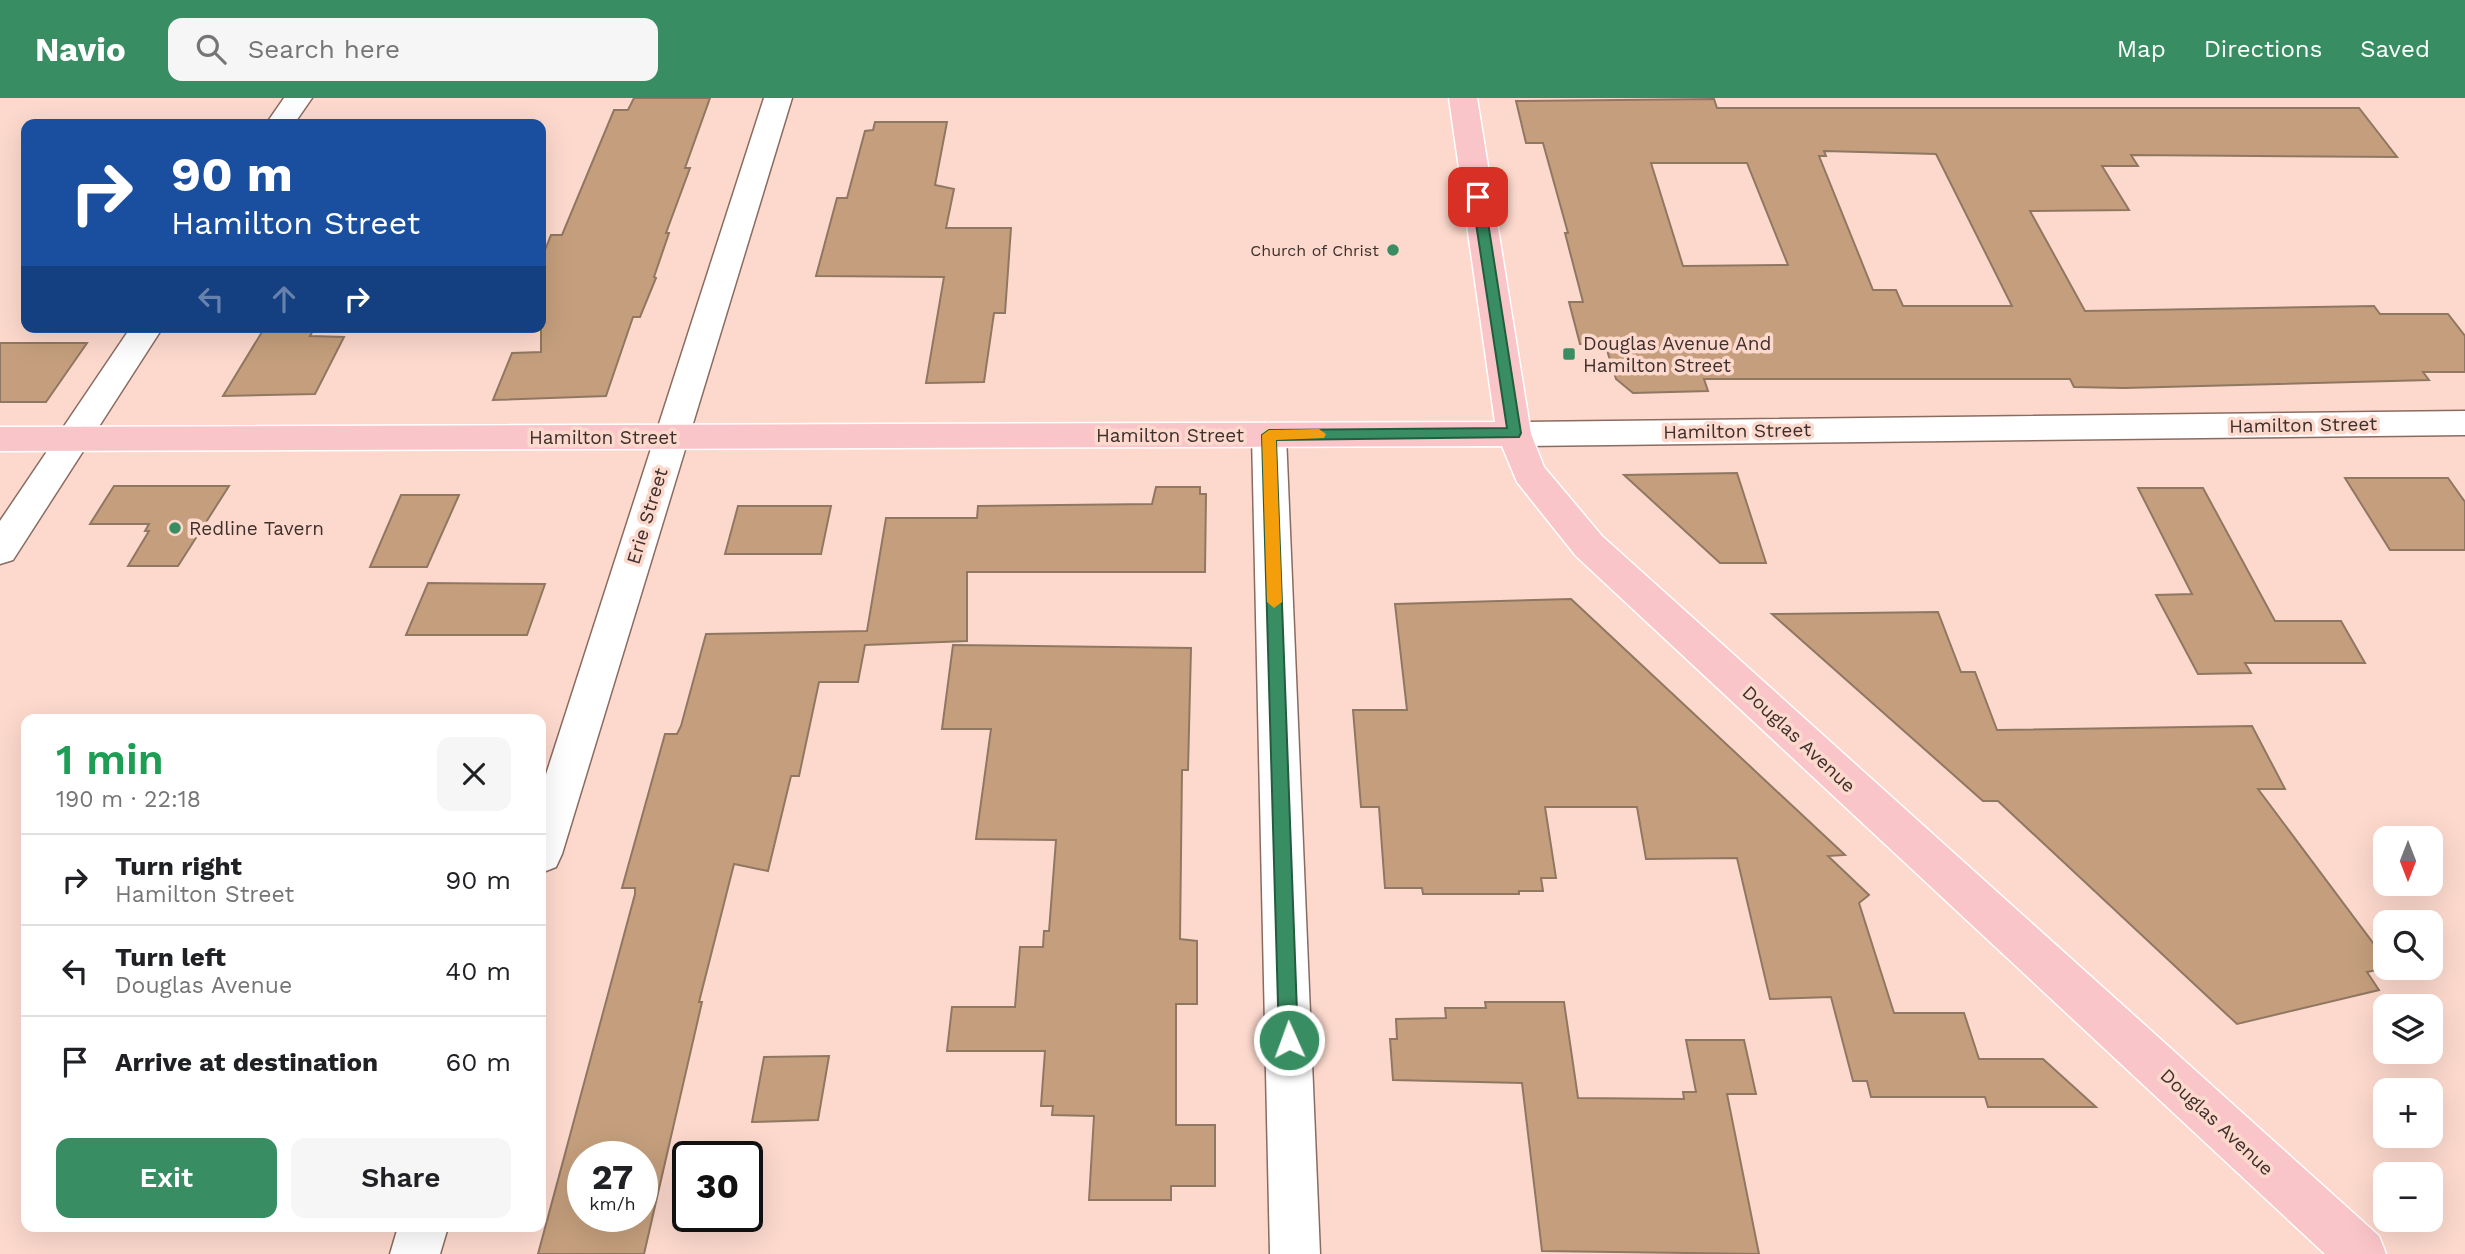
<!DOCTYPE html>
<meta charset="utf-8">
<style>
body{margin:0;font-family:"Work Sans",sans-serif;background:#f6f6f6;color:#202124;height:100vh;display:flex;flex-direction:column;font-size:26px;white-space:nowrap}
*{box-sizing:border-box;margin:0}
p{font-size:23px;color:#757577}
.icon{flex:none;width:38px;height:38px;fill:none;stroke:currentColor;stroke-width:2;stroke-linecap:round;stroke-linejoin:round}
.map{position:relative;flex:1;overflow:hidden}
.side{position:absolute;left:21px;top:616px;width:525px;height:518px;display:flex;flex-direction:column;background:#fff;border-radius:14px;box-shadow:0 7px 28px #0002}
.side>*{flex:none}
.guide{position:absolute;left:21px;top:21px;width:525px;height:214px;border-radius:14px;box-shadow:0 7px 28px #0002;background:#1a4fa0;color:#fff;overflow:hidden}
.needle{width:46px;rotate:180deg}
.fabs{position:absolute;left:2373px;top:728px;display:grid;gap:14px}
.fabs a{display:grid;place-items:center;width:70px;height:70px;border-radius:14px;background:#fff;box-shadow:0 7px 28px #0002;font-size:35px}
.speed{position:absolute;left:567px;top:1043px;display:flex;gap:14px;font-size:35px;font-weight:700;text-align:center}
.speed>*{display:grid;place-content:center;width:91px;height:91px;border-radius:50%;background:#fff;box-shadow:0 7px 28px #0002;line-height:1}
.speed small{font-size:18px;font-weight:400}
.speed .limit{border:4px solid #111;border-radius:10px;background:#fff;color:#111}
.pin{position:absolute;display:grid;place-items:center;width:60px;height:60px;color:#fff;margin:-30px;border-radius:14px;box-shadow:0 4px 10px #0006}
.me{position:absolute;width:77px;margin:-38px;rotate:358deg;stroke-linejoin:round;filter:drop-shadow(0 0 5px #0008)}
.turn{display:flex;align-items:center;gap:24px;height:147px;padding:0 35px;font-size:32px}
.turn .icon{width:91px;height:91px;stroke-width:2.5}
.turn b{display:block;font-size:49px;line-height:60px}
.lanes{display:flex;align-items:center;height:66px;padding:0 35px;background:#0003;justify-content:center;gap:35px;direction:ltr}
.lanes .off{opacity:.35}
.round{display:grid;place-items:center;flex:none;width:74px;height:74px;border-radius:14px;background:#f6f6f6}
.head{display:flex;align-items:center;justify-content:space-between;height:119px;padding:0 35px}
h1{font-size:42px;font-weight:600;line-height:52px;color:#1e9e55}
.primary-button{display:flex;gap:14px;margin-top:auto;padding:14px 35px}
.primary-button a{flex:1;height:80px;border-radius:14px;background:#388e62;color:#fff;font-size:28px;font-weight:600;line-height:80px;text-align:center}
.primary-button a+a{background:#f6f6f6;color:#202124}
ul{padding:0;list-style:none}
li{display:flex;align-items:center;gap:21px;height:91px;padding:0 35px;border-top:2px solid #e0e0e0}
li div{flex:1}
li b{display:block;font-size:26px}
li em{font-style:normal}
header{display:flex;align-items:center;gap:42px;box-sizing:border-box;height:98px;padding:0 35px;background:#388e62;color:#fff}
header strong{font-size:33px}
nav{display:flex;gap:38px;margin-inline-start:auto;font-size:24px}
.search{width:490px;height:63px;background:#f6f6f6;display:flex;align-items:center;gap:18px;box-sizing:border-box;padding:0 24px;border-radius:14px;color:#757577;font-size:26px}
.map>svg:first-child{display:block}
</style>
<header>
<strong>Navio</strong>
<div class="search"><svg class="icon" aria-label="search" viewBox="0 0 24 24"><circle cx="10" cy="10" r="6"/><path d="M15 15l6 6"/></svg>Search here</div>
<nav><a>Map</a><a>Directions</a><a>Saved</a></nav>
</header>
<div class="map">
<svg width="2465" height="1156" viewBox="0 0 2465 1156">
<rect width="100%" height="100%" fill="#fdd9cd"/>
<!-- building -->
<g fill="#c59f7d" stroke="#907762" stroke-width="2" fill-rule="evenodd">
<polygon points="634,0 710,0 685,70 690,70 666,135 669,135 654,179 656,180 640,219 633,219 606,298 493,302 512,255 541,254 541,162 551,137 562,137 614,12 628,12"/>
<path d="M1714,1L1717,10H2359L2397,59L2131,57L2138,68H2102L2129,112L2030,113L2085,213L2374,208L2380,216H2448L2465,238V274H2423L2429,282L2124,290L2074,289L2070,281H1704L1708,293L1633,295L1616,281L1605,246H1580L1569,204H1583L1565,135H1568L1543,45H1526L1516,3ZM1824,53L1936,56L2012,208H1903L1896,192H1873L1819,58H1826ZM1651,65H1747L1788,167L1683,168Z"/>
<polygon points="875,24 947,24 935,87 954,91 946,130 1011,130 1005,215 994,215 984,284 926,285 944,179 816,178 837,100 847,100 865,33 873,32"/>
<polygon points="265,229 315,229 310,238 344,239 315,296 223,298"/>
<polygon points="0,245 87,245 46,304 0,304"/>
<polygon points="1737,375 1766,465 1720,465 1624,377"/>
<polygon points="2345,380 2448,380 2465,404 2465,452 2390,452"/>
<polygon points="114,388 229,388 178,468 128,468 149,433 145,433 149,426 90,426"/>
<path d="M1156,389H1200V396H1206L1205,474H967V543L865,547L858,584H819L799,678H791L768,773L734,766L699,904H702L644,1156H538L635,796V790H622L665,636H677L681,628L706,536L867,533L886,420H977L978,408L1152,406ZM583,1059H642V1118H583Z"/>
<polygon points="2138,390 2203,390 2275,523 2341,523 2365,565 2245,565 2251,575 2198,576 2156,497 2192,496"/>
<polygon points="401,397 459,397 427,469 370,469"/>
<polygon points="738,408 831,408 821,456 725,456"/>
<polygon points="428,485 545,486 527,537 406,537"/>
<polygon points="1571,501 1845,757 1828,758 1869,797 1859,805 1894,915 1964,915 1979,961 2043,961 2096,1009 1988,1009 1985,999 1871,999 1867,983 1853,983 1831,899 1770,901 1737,760 1646,761 1637,709 1545,709 1556,780 1541,780 1543,793 1519,793 1519,796 1423,796 1422,790 1385,790 1379,709 1361,709 1353,612 1407,612 1395,506"/>
<polygon points="1938,514 1961,574 1975,574 1997,632 2252,628 2285,691 2258,691 2385,861 2387,870 2367,874 2379,892 2237,926 1998,703 1983,703 1772,516"/>
<polygon points="953,547 1191,550 1188,672 1182,672 1180,841 1197,843 1197,906 1176,906 1176,1027 1215,1027 1215,1088 1171,1088 1171,1102 1089,1102 1094,1018 1052,1017 1053,1008 1041,1008 1045,953 947,953 952,909 1015,909 1020,849 1043,849 1044,833 1049,833 1056,742 976,741 991,631 942,631"/>
<polygon points="1485,904 1564,904 1578,1000 1684,1001 1683,994 1696,994 1686,942 1744,942 1756,996 1727,996 1759,1156 1542,1153 1522,985 1393,982 1390,941 1397,941 1396,921 1446,920 1445,910 1486,910"/>
<polygon points="829,958 818,1022 752,1024 764,959"/>
</g>
<g fill="none" stroke-linecap="round" stroke-linejoin="round">
<defs>
<g id="minor">
<polygon points="284,0 312,0 294,26 266,26"/>
<polygon points="764,0 792,0 562,756 556,769 541,775 541,692"/>
<polygon points="131,229 163,229 13,462 0,466 0,423"/>
<polygon points="2465,313 2465,337 1514,348 1502,345 1497,336 1502,327 1514,324"/>
<polygon points="1269,325 1281,328 1286,337 1320,1156 1270,1156 1252,337 1257,328"/>
<polygon points="398,1129 448,1129 440,1156 390,1156"/>
</g>
<polygon id="major" points="1449,0 1477,0 1531,336 1544,369 1602,438 2379,1138 2386,1156 2325,1156 1576,458 1517,384 1502,348 0,353 0,329 1495,324"/>
</defs>
<!-- minor casing -->
<use href="#minor" stroke="#8a6b60" stroke-width="3"/>
<!-- major casing -->
<use href="#major" stroke="#fff" stroke-width="3"/>
<!-- minor -->
<use href="#minor" fill="#fff" fill-rule="evenodd"/>
<!-- major -->
<use href="#major" fill="#fac5c8" fill-rule="evenodd"/>
</g>
<!-- route -->
<polygon fill="#388e62" stroke="#245c40" stroke-width="2" points="1478,95 1484,99 1521,335 1519,339 1276,342 1298,942 1295,948 1289,951 1282,948 1279,942 1262,337 1269,332 1507,330 1472,99"/>
<!-- slow -->
<polygon fill="#f59e0b" points="1319,331 1326,336 1324,340 1276,342 1282,504 1274,510 1267,504 1262,337 1269,332"/>
<!-- markers -->
<g fill="#388e62" stroke="#fdd9cd" stroke-width="2.5">
<circle cx="1393" cy="152" r="7"/>
<rect x="1562" y="249" width="14" height="14" rx="3.5"/>
<circle cx="175" cy="430" r="7"/>
</g>
<g text-anchor="middle" dominant-baseline="central" stroke-width="7" stroke-linejoin="round" paint-order="stroke">
<!-- far-poi labels -->
<g font-size="16" fill="#3e302c" stroke="#fdd9cd" text-anchor="end">
<text x="1379" y="152">Church of Christ</text>
</g>
<!-- poi labels -->
<g font-size="19" fill="#3e302c" stroke="#fdd9cd" text-anchor="start">
<text x="1583" y="245">Douglas Avenue And<tspan x="1583" dy="22">Hamilton Street</tspan></text>
<text x="189" y="430">Redline Tavern</text>
</g>
<!-- street labels -->
<g font-size="19" fill="#3e302c" stroke="#fdd9cd">
<text transform="translate(2303 327) rotate(-1)">Hamilton Street</text>
<text transform="translate(1737 333) rotate(-1)">Hamilton Street</text>
<text x="1170" y="337">Hamilton Street</text>
<text x="603" y="339">Hamilton Street</text>
<text transform="translate(647 418) rotate(-73)">Erie Street</text>
<text transform="translate(1799 641) rotate(43)">Douglas Avenue</text>
<text transform="translate(2217 1024) rotate(43)">Douglas Avenue</text>
</g>
</g>
</svg>
<div class="fabs">
<a><svg class="needle" viewBox="-14 -14 28 28"><path d="M0-13l5 13h-10z" fill="#e53935"/><path d="M0 13l5-13h-10z" fill="#757577"/></svg></a>
<a><svg class="icon" aria-label="search" viewBox="0 0 24 24"><circle cx="10" cy="10" r="6"/><path d="M15 15l6 6"/></svg></a>
<a><svg class="icon" aria-label="layers" viewBox="0 0 24 24"><path d="M12 4l9 5-9 5-9-5zM3 14l9 5 9-5"/></svg></a>
<a>+</a>
<a>−</a>
</div>
<div class="speed"><div>27<small>km/h</small></div><div class="limit">30</div></div>
<div class="pin" style="left:1478px;top:99px;background:#d93025"><svg class="icon" aria-label="arrive" viewBox="0 0 24 24"><path d="M6 21V4h12l-3 4 3 4H6"/></svg></div>
<svg class="me" style="left:1289px;top:942px" viewBox="-20 -20 40 40"><circle r="17" fill="#388e62" stroke="#fff" stroke-width="3"/><path d="M0-11L8 9 0 5-8 9z" fill="#fff"/></svg>
<div class="guide">
<div class="turn"><svg class="icon" aria-label="right" viewBox="0 0 24 24"><path d="M7 20v-9h11M14 6l5 5-5 5"/></svg><div><b>90 m</b>Hamilton Street</div></div>
<div class="lanes"><svg class="icon off" aria-label="left" viewBox="0 0 24 24"><path d="M17 20v-9H6M10 6l-5 5 5 5"/></svg><svg class="icon off" aria-label="ahead" viewBox="0 0 24 24"><path d="M12 20V5M6 11l6-6 6 6"/></svg><svg class="icon" aria-label="right" viewBox="0 0 24 24"><path d="M7 20v-9h11M14 6l5 5-5 5"/></svg></div>
</div>
<section class="side">
<div class="head"><div><h1>1 min</h1><p>190 m · 22:18</p></div><a class="round"><svg class="icon" aria-label="close" viewBox="0 0 24 24"><path d="M6 6l12 12M18 6L6 18"/></svg></a></div>
<ul>
<li><svg class="icon" aria-label="right" viewBox="0 0 24 24"><path d="M7 20v-9h11M14 6l5 5-5 5"/></svg><div><b>Turn right</b><p>Hamilton Street</p></div><em>90 m</em></li>
<li><svg class="icon" aria-label="left" viewBox="0 0 24 24"><path d="M17 20v-9H6M10 6l-5 5 5 5"/></svg><div><b>Turn left</b><p>Douglas Avenue</p></div><em>40 m</em></li>
<li><svg class="icon" aria-label="arrive" viewBox="0 0 24 24"><path d="M6 21V4h12l-3 4 3 4H6"/></svg><div><b>Arrive at destination</b></div><em>60 m</em></li>
</ul>
<div class="primary-button"><a>Exit</a><a>Share</a></div>
</section>
</div>
